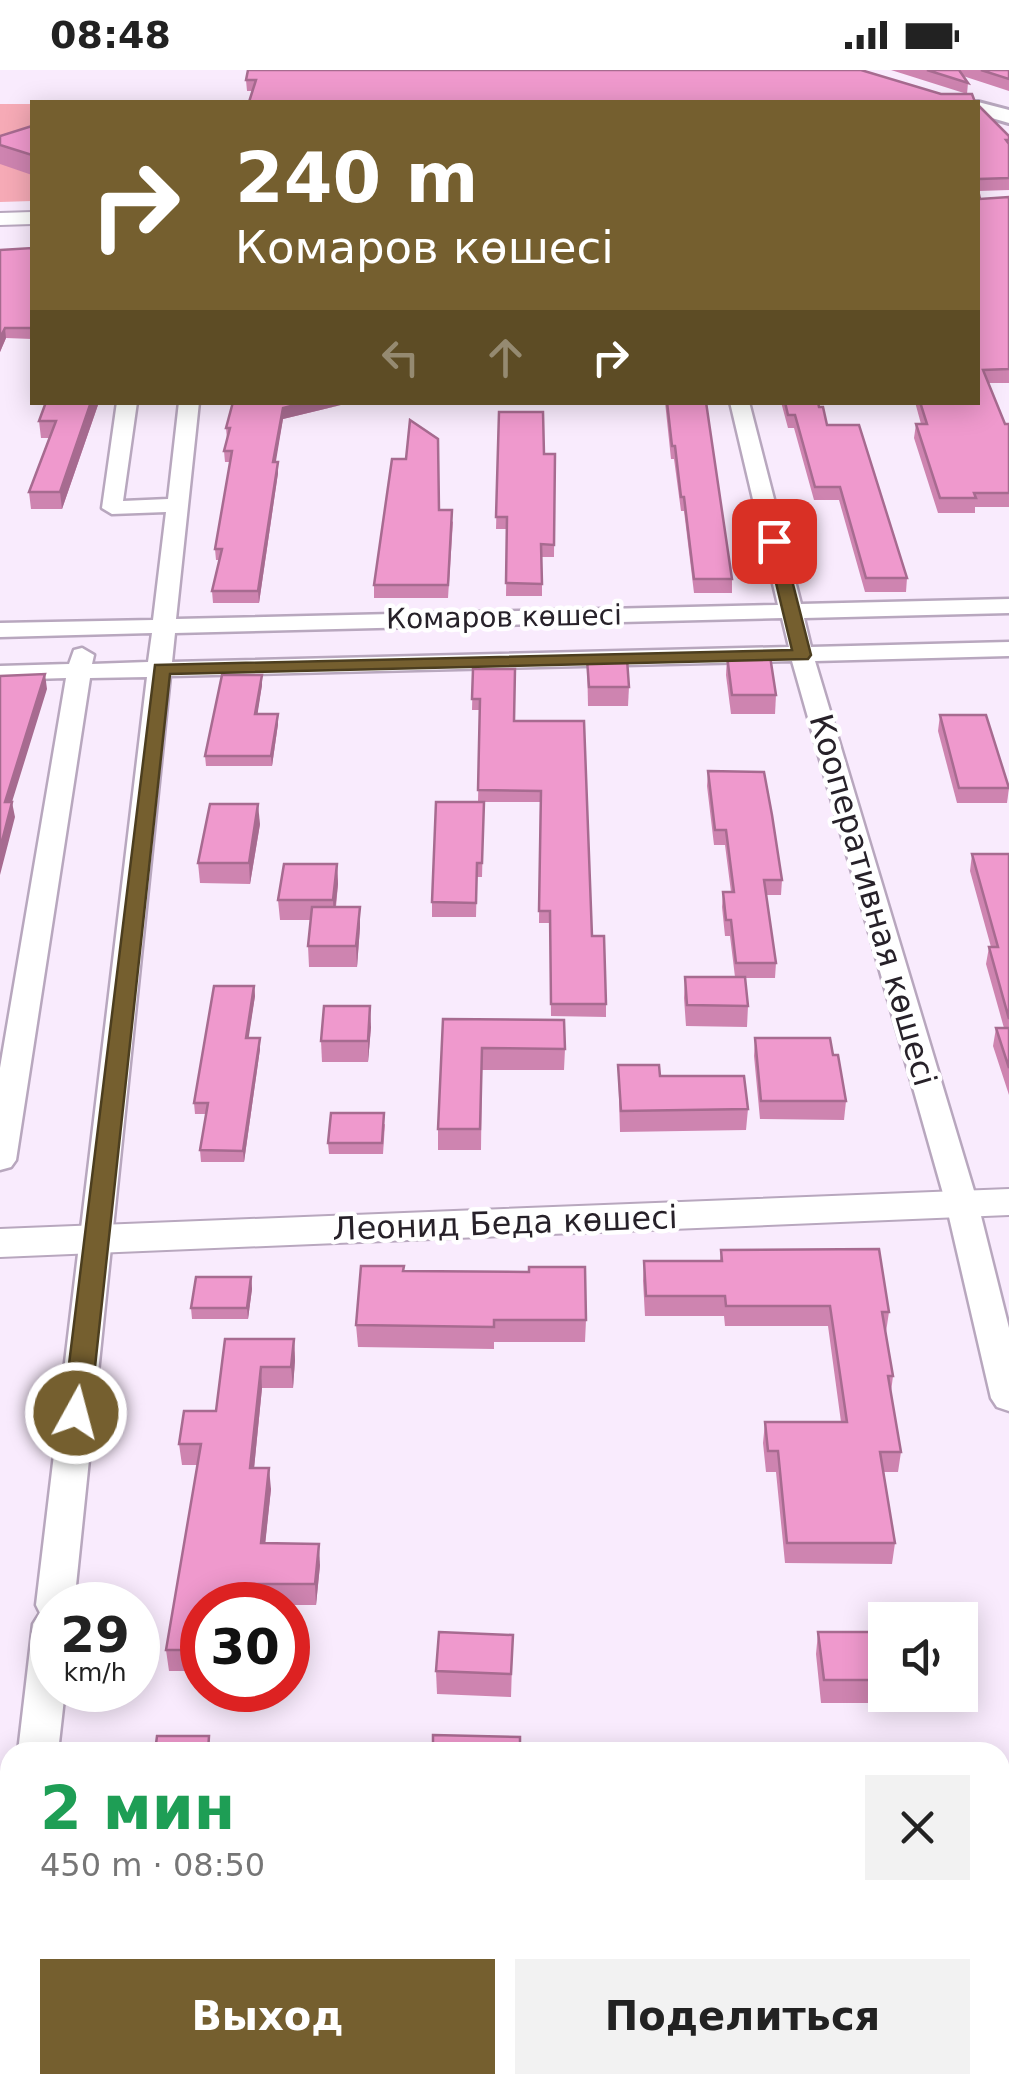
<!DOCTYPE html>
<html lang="ru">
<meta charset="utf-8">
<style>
body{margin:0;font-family:"DejaVu Sans",sans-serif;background:#f2f2f2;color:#222;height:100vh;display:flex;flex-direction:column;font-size:38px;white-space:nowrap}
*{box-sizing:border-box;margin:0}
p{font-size:32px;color:#767676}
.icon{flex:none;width:55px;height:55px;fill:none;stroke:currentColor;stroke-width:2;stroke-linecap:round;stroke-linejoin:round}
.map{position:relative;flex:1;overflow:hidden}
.side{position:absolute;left:0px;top:1672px;width:1010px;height:352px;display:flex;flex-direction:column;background:#fff;border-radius:30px 30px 0 0;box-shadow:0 5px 25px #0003}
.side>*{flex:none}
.guide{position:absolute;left:30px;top:30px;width:950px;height:305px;border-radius:0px;box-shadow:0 5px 25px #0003;background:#755f2f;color:#fff;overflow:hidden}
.controls{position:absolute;left:868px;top:1532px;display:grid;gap:20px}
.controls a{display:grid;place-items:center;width:110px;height:110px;border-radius:0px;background:#fff;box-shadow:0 5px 25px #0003;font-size:50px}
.speed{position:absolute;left:30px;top:1512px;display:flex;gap:20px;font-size:50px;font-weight:700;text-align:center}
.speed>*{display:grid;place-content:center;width:130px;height:130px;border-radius:50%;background:#fff;box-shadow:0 5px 25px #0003;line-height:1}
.speed small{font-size:25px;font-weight:400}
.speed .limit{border:15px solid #d22;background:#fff;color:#111}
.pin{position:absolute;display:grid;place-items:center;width:85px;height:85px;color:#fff;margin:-42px;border-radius:20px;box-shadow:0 5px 15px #0006}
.me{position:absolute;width:110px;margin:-55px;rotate:7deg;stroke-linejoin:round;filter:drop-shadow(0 0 8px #0008)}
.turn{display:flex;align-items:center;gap:35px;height:210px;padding:0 40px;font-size:45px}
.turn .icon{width:130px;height:130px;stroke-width:2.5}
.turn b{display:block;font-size:70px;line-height:85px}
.lanes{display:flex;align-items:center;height:95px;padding:0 40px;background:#0003;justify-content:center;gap:50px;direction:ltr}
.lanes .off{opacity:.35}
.round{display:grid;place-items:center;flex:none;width:105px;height:105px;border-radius:0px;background:#f2f2f2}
.head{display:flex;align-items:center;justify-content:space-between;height:170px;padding:0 40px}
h1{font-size:60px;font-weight:700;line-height:75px;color:#1e9e55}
.cta{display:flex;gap:20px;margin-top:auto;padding:20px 40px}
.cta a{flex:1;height:115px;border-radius:0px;background:#755f2f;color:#fff;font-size:40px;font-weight:700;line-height:115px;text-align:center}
.cta a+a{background:#f2f2f2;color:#222}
.status{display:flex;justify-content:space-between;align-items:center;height:70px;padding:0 50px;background:#fff;direction:ltr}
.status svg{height:28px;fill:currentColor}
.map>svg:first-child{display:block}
</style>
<div class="status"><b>08:48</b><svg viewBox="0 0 49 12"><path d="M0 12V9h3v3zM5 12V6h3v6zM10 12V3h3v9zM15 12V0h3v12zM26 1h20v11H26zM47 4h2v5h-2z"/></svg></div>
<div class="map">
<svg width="1009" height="2024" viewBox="0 0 1009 2024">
<rect width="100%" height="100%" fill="#f9ebfd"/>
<!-- green -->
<polygon fill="#f6aab6" points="0,34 32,34 32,131 0,132"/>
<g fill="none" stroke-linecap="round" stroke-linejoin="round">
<defs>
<g id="minor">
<path d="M117,332H137L123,431L168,429L179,332H199L176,549L778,535L730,332H749L801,534L1009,529V543L804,548L811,577L1009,572V586L815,591L978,1134L1009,1258V1341L997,1337L991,1328L946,1134L792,591L170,606L74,1535H52V1620H65L58,1682H18L33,1554L40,1543L36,1535L147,607L90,608L16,1090L11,1097L0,1100V998L66,608L0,610V596L69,594L74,580L82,578L94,585L92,594L148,592L152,563L0,567V553L153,550L166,442L112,444L102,438ZM782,548L789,577L172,592L175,563Z"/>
<polygon points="10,1910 10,2015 23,2015 20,2024 0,2024 0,1913"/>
</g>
<g id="tertiary">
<polygon points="32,142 32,154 0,155 0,143"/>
<polygon points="1009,1119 1009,1145 0,1187 0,1159"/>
</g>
<polygon id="secondary" points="975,32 978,32 1009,40 1009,53 978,44"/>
</defs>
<!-- minor casing -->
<use href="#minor" stroke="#b8a7be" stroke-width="5"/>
<!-- tertiary casing -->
<use href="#tertiary" stroke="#b8a7be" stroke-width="4"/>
<!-- secondary casing -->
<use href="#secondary" stroke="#b8a7be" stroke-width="6"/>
<!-- minor -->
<use href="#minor" fill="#fff" fill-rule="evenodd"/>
<!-- tertiary -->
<use href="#tertiary" fill="#fff" fill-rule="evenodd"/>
<!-- secondary -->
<use href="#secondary" fill="#fff" fill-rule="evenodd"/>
</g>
<!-- wall -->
<g fill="#ce84b0">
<polygon points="861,0 252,21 247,21 246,10"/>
<polygon points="891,0 1009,0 1009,21 963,6 968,13 967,24"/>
<polygon points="978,35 1009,66 1009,120 978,121 980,129 1009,127 1009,313 989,313 1005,354 1009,354 1009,437 975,437 975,443 938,443 914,368 916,354 921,354 915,332 978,332"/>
<polygon points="32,56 32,105 0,94 0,66"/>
<polygon points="32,178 32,269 6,268 0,282 0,180"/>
<polygon points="46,332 99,332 62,439 31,439 29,422 50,368 41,368 39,351"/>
<polygon points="665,332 706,332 732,509 732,523 694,523 684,441 681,441 674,389 671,389"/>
<polygon points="781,332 818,332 827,355 907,508 906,522 865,522 839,430 814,430 794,358 788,358"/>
<polygon points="341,335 283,349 275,392 278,403 259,533 213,533 212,521 219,490 216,490 215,479 230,392 225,392 224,381 227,369 226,358"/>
<polygon points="499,342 544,384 555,384 554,487 542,487 542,526 506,526 507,459 496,459"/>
<polygon points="439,440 453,452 448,528 374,528 374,515"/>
<polygon points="727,586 776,625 775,644 731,644 726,605"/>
<polygon points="587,589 629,617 628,636 588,636"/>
<polygon points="473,599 514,651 584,651 592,866 606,934 606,947 551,946 550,853 539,853 540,732 484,732 482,807 477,807 476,847 432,847 432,832 478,732 480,640 472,640"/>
<polygon points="262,615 257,644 278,644 278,654 272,696 206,696 205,686"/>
<polygon points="940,645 1009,718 1007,733 957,733 938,661"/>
<polygon points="708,701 782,810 781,825 766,825 776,893 775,908 745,908 748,936 747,957 686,956 684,928 685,907 735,907 730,866 725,866 722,837 723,822 731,822 725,775 714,775 707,716"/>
<polygon points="260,754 250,814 200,813 198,793"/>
<polygon points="972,784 1009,784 1009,1025 993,976 996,958 1004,958 986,894 989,877 991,877 970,801"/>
<polygon points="337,794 338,814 336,837 360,857 357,897 309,897 308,876 311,850 280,850 278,830"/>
<polygon points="254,916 255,926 248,968 260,979 244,1092 201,1092 200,1080 206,1044 195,1044 194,1033"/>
<polygon points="443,949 565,979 564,1000 482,1000 481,1080 438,1080 438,1059"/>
<polygon points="371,957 368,992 322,992 321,971"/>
<polygon points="755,968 833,985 846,1031 844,1050 760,1049 754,986"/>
<polygon points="618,995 660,1006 748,1039 746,1060 620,1062"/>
<polygon points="385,1054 383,1084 329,1084 328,1073"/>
<polygon points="721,1180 889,1242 886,1262 893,1306 891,1322 901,1382 898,1402 884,1402 895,1473 892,1494 785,1493 776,1402 766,1402 763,1373 765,1352 841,1352 828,1256 725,1256 724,1246 645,1246 643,1211 644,1191 720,1191"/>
<polygon points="404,1201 586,1250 585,1272 494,1272 494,1279 358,1277 356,1255"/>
<polygon points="251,1207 252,1219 248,1249 192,1249 191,1238"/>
<polygon points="225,1269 294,1269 295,1290 293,1318 262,1318 254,1398 271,1419 265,1473 320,1495 316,1535 202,1535 202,1601 169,1601 166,1580 197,1395 182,1395 179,1374 216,1341"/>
<polygon points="818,1562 885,1562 885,1625 937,1625 935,1633 821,1633 816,1584"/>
<polygon points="513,1565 511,1627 437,1624 436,1601"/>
<polygon points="847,2015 1000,2015 1009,2024 848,2024"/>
</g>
<!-- shaded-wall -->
<g fill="#a76b90">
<polygon points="5,258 6,268 0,282 0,268"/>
<polygon points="91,332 99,332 62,439 60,422"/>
<polygon points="307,332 342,332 341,335 283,349 274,403 273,392 283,338"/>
<polygon points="278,392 278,403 259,533 258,521"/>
<polygon points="45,604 47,619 12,732 15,747 0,805 0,779 5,732"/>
<polygon points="262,605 262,615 256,654 255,644"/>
<polygon points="278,644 278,654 272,696 271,686"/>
<polygon points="258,734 260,754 250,814 249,793"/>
<polygon points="337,794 338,814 334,850 333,830"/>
<polygon points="360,837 360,857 357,897 356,876"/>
<polygon points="254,916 255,926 247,979 246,968"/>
<polygon points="370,936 371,957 368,992 368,971"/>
<polygon points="260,968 260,979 244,1092 243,1081"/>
<polygon points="251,1207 252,1219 248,1249 247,1238"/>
<polygon points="294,1269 295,1290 293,1318 291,1297"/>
<polygon points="261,1297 262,1318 252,1419 250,1398"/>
<polygon points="269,1398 271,1419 263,1495 261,1473"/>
<polygon points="319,1474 320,1495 316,1535 315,1514"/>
<polygon points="250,1514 252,1535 247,1535"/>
</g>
<!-- building -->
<g fill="#ef99cd" stroke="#a76b90" stroke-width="2.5">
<polygon points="248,0 861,0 941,24 972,24 975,32 249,32 256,10 246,10"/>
<polygon points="927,0 959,0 968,13"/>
<polygon points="981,0 1009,0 1009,9"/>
<polygon points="978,35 1009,66 1009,70 1006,70 1009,74 1009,108 979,109 978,111"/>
<polygon points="32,56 32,85 0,75 0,66"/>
<polygon points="978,120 980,129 1009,127 1009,299 983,300 1005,354 1009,354 1009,423 974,423 976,428 940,428 916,354 927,354 920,332 978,332"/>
<polygon points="32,178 32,258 5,258 0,268 0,180"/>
<polygon points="46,332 91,332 60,422 29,422 56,351 39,351"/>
<polygon points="233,332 307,332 283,338 273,392 278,392 258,521 212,521 222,479 215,479 232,381 224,381 230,358 226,358"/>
<polygon points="667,332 706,332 732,509 694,509 684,427 681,427 675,376 672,376"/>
<polygon points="785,332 818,332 819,337 823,337 827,355 859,355 907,508 866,508 840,417 815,417 795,345 788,345"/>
<polygon points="499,342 543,342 544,384 555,384 554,475 541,474 542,514 506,513 507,447 496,447"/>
<polygon points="410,350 438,369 439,440 452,440 448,515 374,515 392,389 406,389"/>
<polygon points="727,586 770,586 776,625 732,625"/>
<polygon points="587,589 627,589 629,617 589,617"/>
<polygon points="473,599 515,599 514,651 584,651 592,866 604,866 606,934 551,934 550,841 539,841 541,721 478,720 480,629 472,629"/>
<polygon points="45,604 5,732 12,732 0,779 0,606"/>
<polygon points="222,605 262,605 255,644 278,644 271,686 205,686"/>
<polygon points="940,645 986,645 1009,718 959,718"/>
<polygon points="708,701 764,702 772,745 782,810 764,810 776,893 736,893 731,850 726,850 723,822 734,822 726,760 715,760"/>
<polygon points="436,732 484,732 482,793 477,793 476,833 432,832"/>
<polygon points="210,734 258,734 249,793 198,793"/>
<polygon points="972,784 1009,784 1009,949 989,877 998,877"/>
<polygon points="284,794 337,794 333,830 278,830"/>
<polygon points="312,837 360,837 356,876 308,876"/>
<polygon points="685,907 745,907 748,936 687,935"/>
<polygon points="214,916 254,916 246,968 260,968 243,1081 200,1080 208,1033 194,1033"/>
<polygon points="324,936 370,936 368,971 321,971"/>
<polygon points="443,949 564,950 565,979 482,978 480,1059 438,1059"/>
<polygon points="996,958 1009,958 1009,998"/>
<polygon points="755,968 830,968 833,985 838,985 846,1031 761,1031"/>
<polygon points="618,995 659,995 660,1006 744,1006 748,1039 621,1041"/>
<polygon points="331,1043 384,1043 382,1073 328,1073"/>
<polygon points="879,1179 889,1242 882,1242 893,1306 888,1306 901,1382 880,1382 895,1473 787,1473 778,1381 768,1381 765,1352 847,1352 830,1236 726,1236 725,1226 646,1226 644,1191 722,1191 721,1180"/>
<polygon points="361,1196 404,1196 403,1201 529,1202 529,1197 585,1197 586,1250 494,1250 494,1257 356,1255"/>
<polygon points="196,1207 251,1207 247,1238 191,1238"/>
<polygon points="225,1269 294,1269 291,1297 261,1297 250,1398 269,1398 261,1473 319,1474 315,1514 250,1514 247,1535 202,1535 202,1580 166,1580 201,1374 179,1374 184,1341 216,1341"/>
<polygon points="439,1562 513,1565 511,1604 436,1601"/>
<polygon points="818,1562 885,1562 885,1610 824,1610"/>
<polygon points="433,1665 520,1667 520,1682 433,1682"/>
<polygon points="157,1666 209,1666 208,1682 155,1682"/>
<rect x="752" y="1678" width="114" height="4"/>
<polygon points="1000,1937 1009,1937 1009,2024 857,2024 856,2015 1000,2015"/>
<polygon points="102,2018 180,2018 179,2024 101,2024"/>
</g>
<!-- route -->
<polygon fill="#755f2f" stroke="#4c3e1f" stroke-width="2.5" points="774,466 782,471 811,585 808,589 170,604 90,1343 86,1350 67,1350 63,1343 155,595 792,580 766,471"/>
<g text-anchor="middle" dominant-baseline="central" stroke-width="9" stroke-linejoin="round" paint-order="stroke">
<!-- far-street labels -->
<g font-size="28" fill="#272129" stroke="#fff">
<text transform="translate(504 547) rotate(-1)">Комаров көшесі</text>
</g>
<!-- street labels -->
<g font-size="32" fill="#272129" stroke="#fff">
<text transform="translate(873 830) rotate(74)">Кооперативная көшесі</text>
<text transform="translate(505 1153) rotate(-2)">Леонид Беда көшесі</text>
</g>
</g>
</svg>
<div class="controls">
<a><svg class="icon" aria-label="sound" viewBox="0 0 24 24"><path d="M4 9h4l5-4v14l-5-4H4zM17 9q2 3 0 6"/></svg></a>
</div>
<div class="speed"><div>29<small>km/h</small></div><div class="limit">30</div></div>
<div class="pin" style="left:774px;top:471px;background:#d93025"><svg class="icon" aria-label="arrive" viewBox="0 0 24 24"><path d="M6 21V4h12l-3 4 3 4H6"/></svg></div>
<svg class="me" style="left:76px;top:1343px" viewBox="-20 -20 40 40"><circle r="17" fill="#755f2f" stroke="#fff" stroke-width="3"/><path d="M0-11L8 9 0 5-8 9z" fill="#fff"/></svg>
<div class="guide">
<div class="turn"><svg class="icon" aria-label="right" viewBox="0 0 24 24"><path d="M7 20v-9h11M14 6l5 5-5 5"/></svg><div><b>240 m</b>Комаров көшесі</div></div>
<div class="lanes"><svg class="icon off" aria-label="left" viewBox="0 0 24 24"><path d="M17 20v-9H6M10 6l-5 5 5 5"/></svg><svg class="icon off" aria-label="ahead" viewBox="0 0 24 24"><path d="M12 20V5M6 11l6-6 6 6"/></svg><svg class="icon" aria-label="right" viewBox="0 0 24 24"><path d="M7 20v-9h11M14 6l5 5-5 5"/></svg></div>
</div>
<section class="side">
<div class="head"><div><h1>2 мин</h1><p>450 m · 08:50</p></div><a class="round"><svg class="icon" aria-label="close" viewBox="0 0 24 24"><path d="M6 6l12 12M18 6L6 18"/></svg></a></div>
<div class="cta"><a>Выход</a><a>Поделиться</a></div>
</section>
</div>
